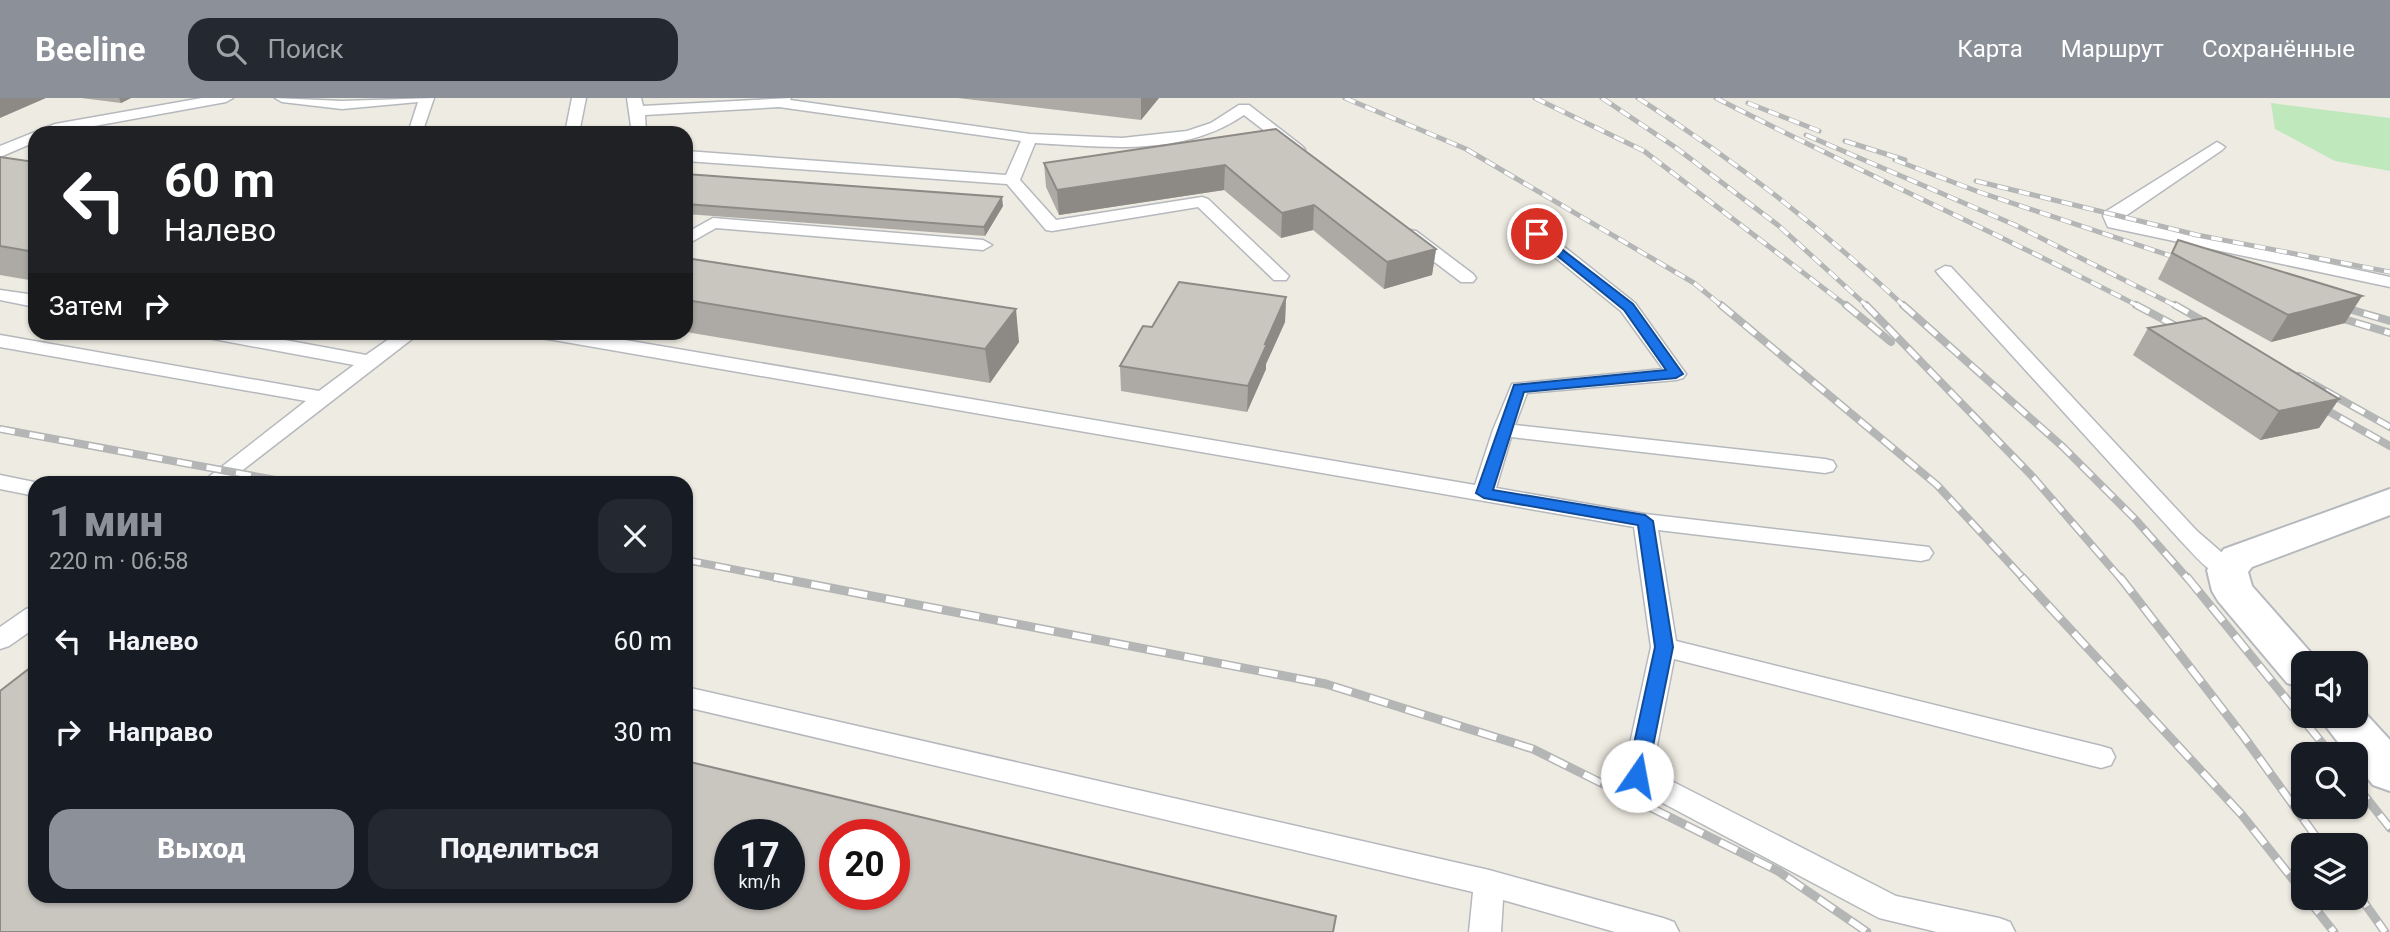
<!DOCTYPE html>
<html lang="ru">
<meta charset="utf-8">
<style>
body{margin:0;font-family:Roboto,sans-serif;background:#242831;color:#f1f3f6;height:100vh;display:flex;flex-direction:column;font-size:26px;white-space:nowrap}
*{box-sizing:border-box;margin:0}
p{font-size:23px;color:#9ea1a6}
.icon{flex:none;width:38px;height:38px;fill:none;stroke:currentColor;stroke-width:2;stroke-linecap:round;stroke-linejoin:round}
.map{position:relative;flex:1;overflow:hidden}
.drawer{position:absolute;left:28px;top:378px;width:665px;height:427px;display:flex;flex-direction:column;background:#171b24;border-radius:21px;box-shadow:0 2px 5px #0004}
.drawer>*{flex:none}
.hud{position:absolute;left:28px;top:28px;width:665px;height:214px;border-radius:21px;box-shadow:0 2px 5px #0004;background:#202124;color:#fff;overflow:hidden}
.buttons{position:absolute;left:2291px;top:553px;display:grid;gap:14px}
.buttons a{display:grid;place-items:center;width:77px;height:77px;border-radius:14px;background:#171b24;box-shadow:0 2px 5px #0004;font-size:35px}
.speed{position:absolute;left:714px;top:721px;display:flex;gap:14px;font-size:35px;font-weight:700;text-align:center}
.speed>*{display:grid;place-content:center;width:91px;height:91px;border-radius:50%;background:#171b24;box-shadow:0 2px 5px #0004;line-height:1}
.speed small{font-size:18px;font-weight:400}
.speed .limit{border:10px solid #d22;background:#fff;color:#111}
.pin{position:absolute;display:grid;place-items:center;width:60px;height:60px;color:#fff;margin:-30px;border:4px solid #fff;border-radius:50%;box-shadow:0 2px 7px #0007}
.me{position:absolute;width:77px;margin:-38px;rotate:12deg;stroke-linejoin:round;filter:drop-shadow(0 0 5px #0008)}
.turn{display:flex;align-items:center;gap:24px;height:147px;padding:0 21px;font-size:32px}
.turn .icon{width:91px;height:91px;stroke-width:2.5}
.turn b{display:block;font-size:49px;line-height:60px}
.then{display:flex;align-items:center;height:66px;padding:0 21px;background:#0003;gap:14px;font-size:26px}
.round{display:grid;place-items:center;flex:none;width:74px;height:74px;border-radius:21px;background:#242831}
.summary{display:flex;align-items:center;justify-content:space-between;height:119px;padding:0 21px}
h1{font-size:42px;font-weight:800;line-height:52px;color:#8c9099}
.button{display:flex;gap:14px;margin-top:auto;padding:14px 21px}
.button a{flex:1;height:80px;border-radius:21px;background:#8c9099;color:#fff;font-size:28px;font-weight:800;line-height:80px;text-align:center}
.button a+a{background:#242831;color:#f1f3f6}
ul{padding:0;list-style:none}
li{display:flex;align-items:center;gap:21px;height:91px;padding:0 21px}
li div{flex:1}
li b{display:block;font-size:26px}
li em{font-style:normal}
header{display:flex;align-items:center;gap:42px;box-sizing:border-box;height:98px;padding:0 35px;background:#8c9099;color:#fff}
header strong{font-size:33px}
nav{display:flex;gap:38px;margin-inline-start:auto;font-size:24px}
.search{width:490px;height:63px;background:#242831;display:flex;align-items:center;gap:18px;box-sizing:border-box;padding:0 24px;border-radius:21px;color:#9ea1a6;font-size:26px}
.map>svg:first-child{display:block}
</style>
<header>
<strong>Beeline</strong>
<div class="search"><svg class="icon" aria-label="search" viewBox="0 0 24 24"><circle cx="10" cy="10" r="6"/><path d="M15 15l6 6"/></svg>Поиск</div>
<nav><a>Карта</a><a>Маршрут</a><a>Сохранённые</a></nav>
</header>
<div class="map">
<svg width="2390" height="834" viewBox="0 0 2390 834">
<rect width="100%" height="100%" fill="#eeebe2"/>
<!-- green -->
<polygon fill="#bfe8bc" points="2271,5 2390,20 2390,73 2335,63 2275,31"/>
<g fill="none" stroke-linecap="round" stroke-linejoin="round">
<defs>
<g id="service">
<polygon points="202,0 233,0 226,4 56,35 35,35 35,44 0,59 0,48 55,26"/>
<polygon points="275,0 342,3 434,0 422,35 408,35 418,4 342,11 282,4"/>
<polygon points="572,0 586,0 579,35 565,35"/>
<path d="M627,0H641L643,8L791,0L790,2L1030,36L1122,40L1187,33L1211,25L1239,7H1249L1302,48L1305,51L1302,54H1292L1244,17C1183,59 1106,49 1035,45L1020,82L1056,122L1202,99L1208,101L1289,178L1286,182H1274L1198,109L1052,133L1046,132L1007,86L686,63V53L1006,77L1021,43L779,9L645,17L646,35H632Z"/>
<polygon points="2217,44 2225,49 2222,52 2121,121 2390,179 2390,189 2108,129 2103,118 2105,114"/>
<polygon points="713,120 983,142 992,147 983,152 716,130 686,147 686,135"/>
<polygon points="1537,131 1543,132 1635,205 1686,276 1683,280 1676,282 1527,295 1515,327 1825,361 1833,363 1836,368 1833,373 1825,375 1511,339 1496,390 1645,416 1929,449 1933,455 1929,461 1921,463 1658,432 1676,543 2101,648 2111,651 2115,659 2111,667 2101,670 1674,561 1652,673 1896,798 1999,820 2010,824 2015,834 1937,834 1879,820 1627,686 1623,678 1651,549 1634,429 542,240 533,234 578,234 1475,387 1493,332 1512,286 1663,271 1621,213 1531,140 1529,136 1531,132"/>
<polygon points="1410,132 1416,133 1473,176 1476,180 1473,184 1461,184 1404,141 1402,137 1404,133"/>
<path d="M1945,168L1951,169L2197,433L2235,466L2239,472L2235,478C2214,484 2195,457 2181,443L1939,177L1936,173Z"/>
<polygon points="0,192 35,197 35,209 0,202"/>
<polygon points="199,234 242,234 366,257 399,234 421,234 226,385 201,385 306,303 0,249 0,237 319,293 354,267 208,240"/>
<polygon points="0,377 39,385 35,385 35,398 0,391"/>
<polygon points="35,508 35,530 9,548 0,551 0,529 26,511"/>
<polygon points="686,589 1489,772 1663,820 1674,824 1679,834 1615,834 1503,802 1501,834 1469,834 1473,794 686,609"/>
</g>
<g id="minor">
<polygon points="2390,391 2390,417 2252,469 2248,474 2252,488 2320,565 2303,565 2303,590 2287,585 2218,503 2212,493 2207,472 2224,451"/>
<polygon points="2356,605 2390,642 2390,693 2373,687 2356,666 2356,656 2347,656 2318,618 2356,618"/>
</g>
</defs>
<!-- service casing -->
<use href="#service" stroke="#b5b9bd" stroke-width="3"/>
<!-- minor casing -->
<use href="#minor" stroke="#b5b9bd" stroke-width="4"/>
<!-- service -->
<use href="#service" fill="#fff" fill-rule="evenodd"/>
<!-- minor -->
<use href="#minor" fill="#fff" fill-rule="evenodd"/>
<defs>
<g id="rail-far2">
<polyline points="1345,0 1466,51 1694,185 1723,209"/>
<polyline points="1535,0 1644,53 1848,209"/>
<polyline points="1602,0 1675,49 1779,128 1868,209"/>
<path d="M1638,0C1737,64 1819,128 1905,209"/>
<path d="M1716,0C1856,72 2000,136 2140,209"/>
<polyline points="1748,5 1819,33"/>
<polyline points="1806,37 2015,127 2178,209"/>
<polyline points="1845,43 1905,62"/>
<polyline points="1895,62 1979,94 2189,164"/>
<polyline points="1976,83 2197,137 2390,174"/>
<polyline points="2333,207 2341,209"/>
</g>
<g id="rail-far1">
<polyline points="1721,207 1937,387 2024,481"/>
<polyline points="1846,207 1891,244"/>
<polyline points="1866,207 2033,379 2121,481"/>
<polyline points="1903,207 2063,349 2135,421 2188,481"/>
<polyline points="2136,207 2189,235"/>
<polyline points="2175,207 2217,231"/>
<polyline points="2335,207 2390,223"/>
<polyline points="2327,216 2390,235"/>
<polyline points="2299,278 2390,329"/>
<polyline points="2314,305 2390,348"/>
<polyline points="0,331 292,385"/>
<polyline points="686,462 783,481"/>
</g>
<g id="rail">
<polyline points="774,479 1326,586 1533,651 1778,773 1867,834"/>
<polyline points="2022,479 2242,717 2303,794"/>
<polyline points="2120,479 2244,639 2322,747"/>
<polyline points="2187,479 2331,656"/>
<polyline points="2356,687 2390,730"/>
<polyline points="2356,793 2385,834"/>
<polyline points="2307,800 2334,834"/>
</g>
</defs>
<!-- rail-far2 casing -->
<use href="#rail-far2" stroke="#b4b5b5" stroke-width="5"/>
<!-- rail-far1 casing -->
<use href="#rail-far1" stroke="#b4b5b5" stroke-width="8"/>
<!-- rail casing -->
<use href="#rail" stroke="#b4b5b5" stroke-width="9"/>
<!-- rail-far2 -->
<use href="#rail-far2" stroke="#fff" stroke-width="3.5" stroke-dasharray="11" stroke-linecap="butt"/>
<!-- rail-far1 -->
<use href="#rail-far1" stroke="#fff" stroke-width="5" stroke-dasharray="15" stroke-linecap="butt"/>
<!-- rail -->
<use href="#rail" stroke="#fff" stroke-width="6" stroke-dasharray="19" stroke-linecap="butt"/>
</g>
<!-- wall -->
<g fill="#ada9a4">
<polygon points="81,0 131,0 121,5"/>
<polygon points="958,0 1159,0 1141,22"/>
<polygon points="1276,31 1436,151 1432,177 1384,191 1313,132 1281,140 1224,92 1059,117 1046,89 1044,65"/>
<polygon points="0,59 35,64 35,183 0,177"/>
<polygon points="686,76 1003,108 985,138 686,116"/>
<polygon points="2178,142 2345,225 2271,244 2158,181"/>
<polygon points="686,160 1019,244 990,285 686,234"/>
<polygon points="1286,199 1285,224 1266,266 1266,271 1247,314 1121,293 1120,268 1152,229"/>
<polygon points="2148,230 2339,301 2319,330 2260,342 2133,257"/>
</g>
<!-- shaded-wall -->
<g fill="#8d8a86">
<polygon points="0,0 46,0 0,20"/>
<polygon points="119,0 131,0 121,5"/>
<polygon points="1141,0 1159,0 1141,22"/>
<polygon points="1225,67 1224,92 1059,117 1057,92"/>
<polygon points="1002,99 1003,108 985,138 984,129"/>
<polygon points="1314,107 1313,132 1281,140 1282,115"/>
<polygon points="1436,151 1432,177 1384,191 1387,164"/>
<polygon points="2362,198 2345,225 2271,244 2288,217"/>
<polygon points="1286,199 1285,224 1266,266 1266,271 1247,314 1248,288 1265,246"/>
<polygon points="1016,211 1019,244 990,285 985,251"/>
<polygon points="2339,301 2319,330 2260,342 2279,313"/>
</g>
<!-- building -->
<g fill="#c9c5bf" stroke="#8d8a86" stroke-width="2" fill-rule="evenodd">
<polygon points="1276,31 1436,151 1387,164 1314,107 1282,115 1225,67 1057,92 1044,65"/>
<polygon points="0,59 35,64 35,154 0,148"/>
<polygon points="686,76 1002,99 984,129 686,106"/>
<polygon points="2178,142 2362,198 2288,217 2172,155"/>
<polygon points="686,160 1016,211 985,251 686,202"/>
<polygon points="1179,184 1286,199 1265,246 1267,246 1248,288 1120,268 1143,228 1152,229"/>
<polygon points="2205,220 2339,301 2279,313 2148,230"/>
<path d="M35,566V798H686V663L1336,818L1333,834H0V593ZM730,737H789V796H730ZM835,737H894V796H835Z"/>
</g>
<!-- route -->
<polygon fill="#1a73e8" stroke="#114b97" stroke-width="2" points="1537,132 1633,206 1683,276 1676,280 1524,294 1493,392 1645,417 1653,423 1673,549 1647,678 1644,684 1637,686 1630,684 1627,678 1655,549 1638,427 1484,400 1476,395 1514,287 1666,272 1624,212 1533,138 1533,133"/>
</svg>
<div class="buttons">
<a><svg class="icon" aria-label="sound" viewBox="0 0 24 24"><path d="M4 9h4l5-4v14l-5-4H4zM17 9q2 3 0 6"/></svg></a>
<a><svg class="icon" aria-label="search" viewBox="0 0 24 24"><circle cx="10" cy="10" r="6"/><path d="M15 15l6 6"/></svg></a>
<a><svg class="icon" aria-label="layers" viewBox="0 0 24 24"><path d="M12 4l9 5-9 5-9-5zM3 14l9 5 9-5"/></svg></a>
</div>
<div class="speed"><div>17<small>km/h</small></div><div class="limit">20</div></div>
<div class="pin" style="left:1537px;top:136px;background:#d93025"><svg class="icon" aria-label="arrive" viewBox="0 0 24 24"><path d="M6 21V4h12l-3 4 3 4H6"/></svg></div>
<svg class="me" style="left:1637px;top:678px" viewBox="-20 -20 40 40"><circle r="19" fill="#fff"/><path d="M0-13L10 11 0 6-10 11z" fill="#1a73e8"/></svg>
<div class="hud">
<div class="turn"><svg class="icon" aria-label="left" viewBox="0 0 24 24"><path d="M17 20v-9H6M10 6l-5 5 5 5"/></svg><div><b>60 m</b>Налево</div></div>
<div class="then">Затем<svg class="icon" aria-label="right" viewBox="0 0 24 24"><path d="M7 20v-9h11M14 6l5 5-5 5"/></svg></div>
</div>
<section class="drawer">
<div class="summary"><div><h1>1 мин</h1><p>220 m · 06:58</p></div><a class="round"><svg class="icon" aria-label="close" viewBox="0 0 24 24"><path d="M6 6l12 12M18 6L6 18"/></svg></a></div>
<ul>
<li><svg class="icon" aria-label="left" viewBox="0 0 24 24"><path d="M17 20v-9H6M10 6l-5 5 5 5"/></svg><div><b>Налево</b></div><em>60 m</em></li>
<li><svg class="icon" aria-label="right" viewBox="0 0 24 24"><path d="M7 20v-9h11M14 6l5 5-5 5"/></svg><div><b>Направо</b></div><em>30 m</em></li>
</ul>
<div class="button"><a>Выход</a><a>Поделиться</a></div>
</section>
</div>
